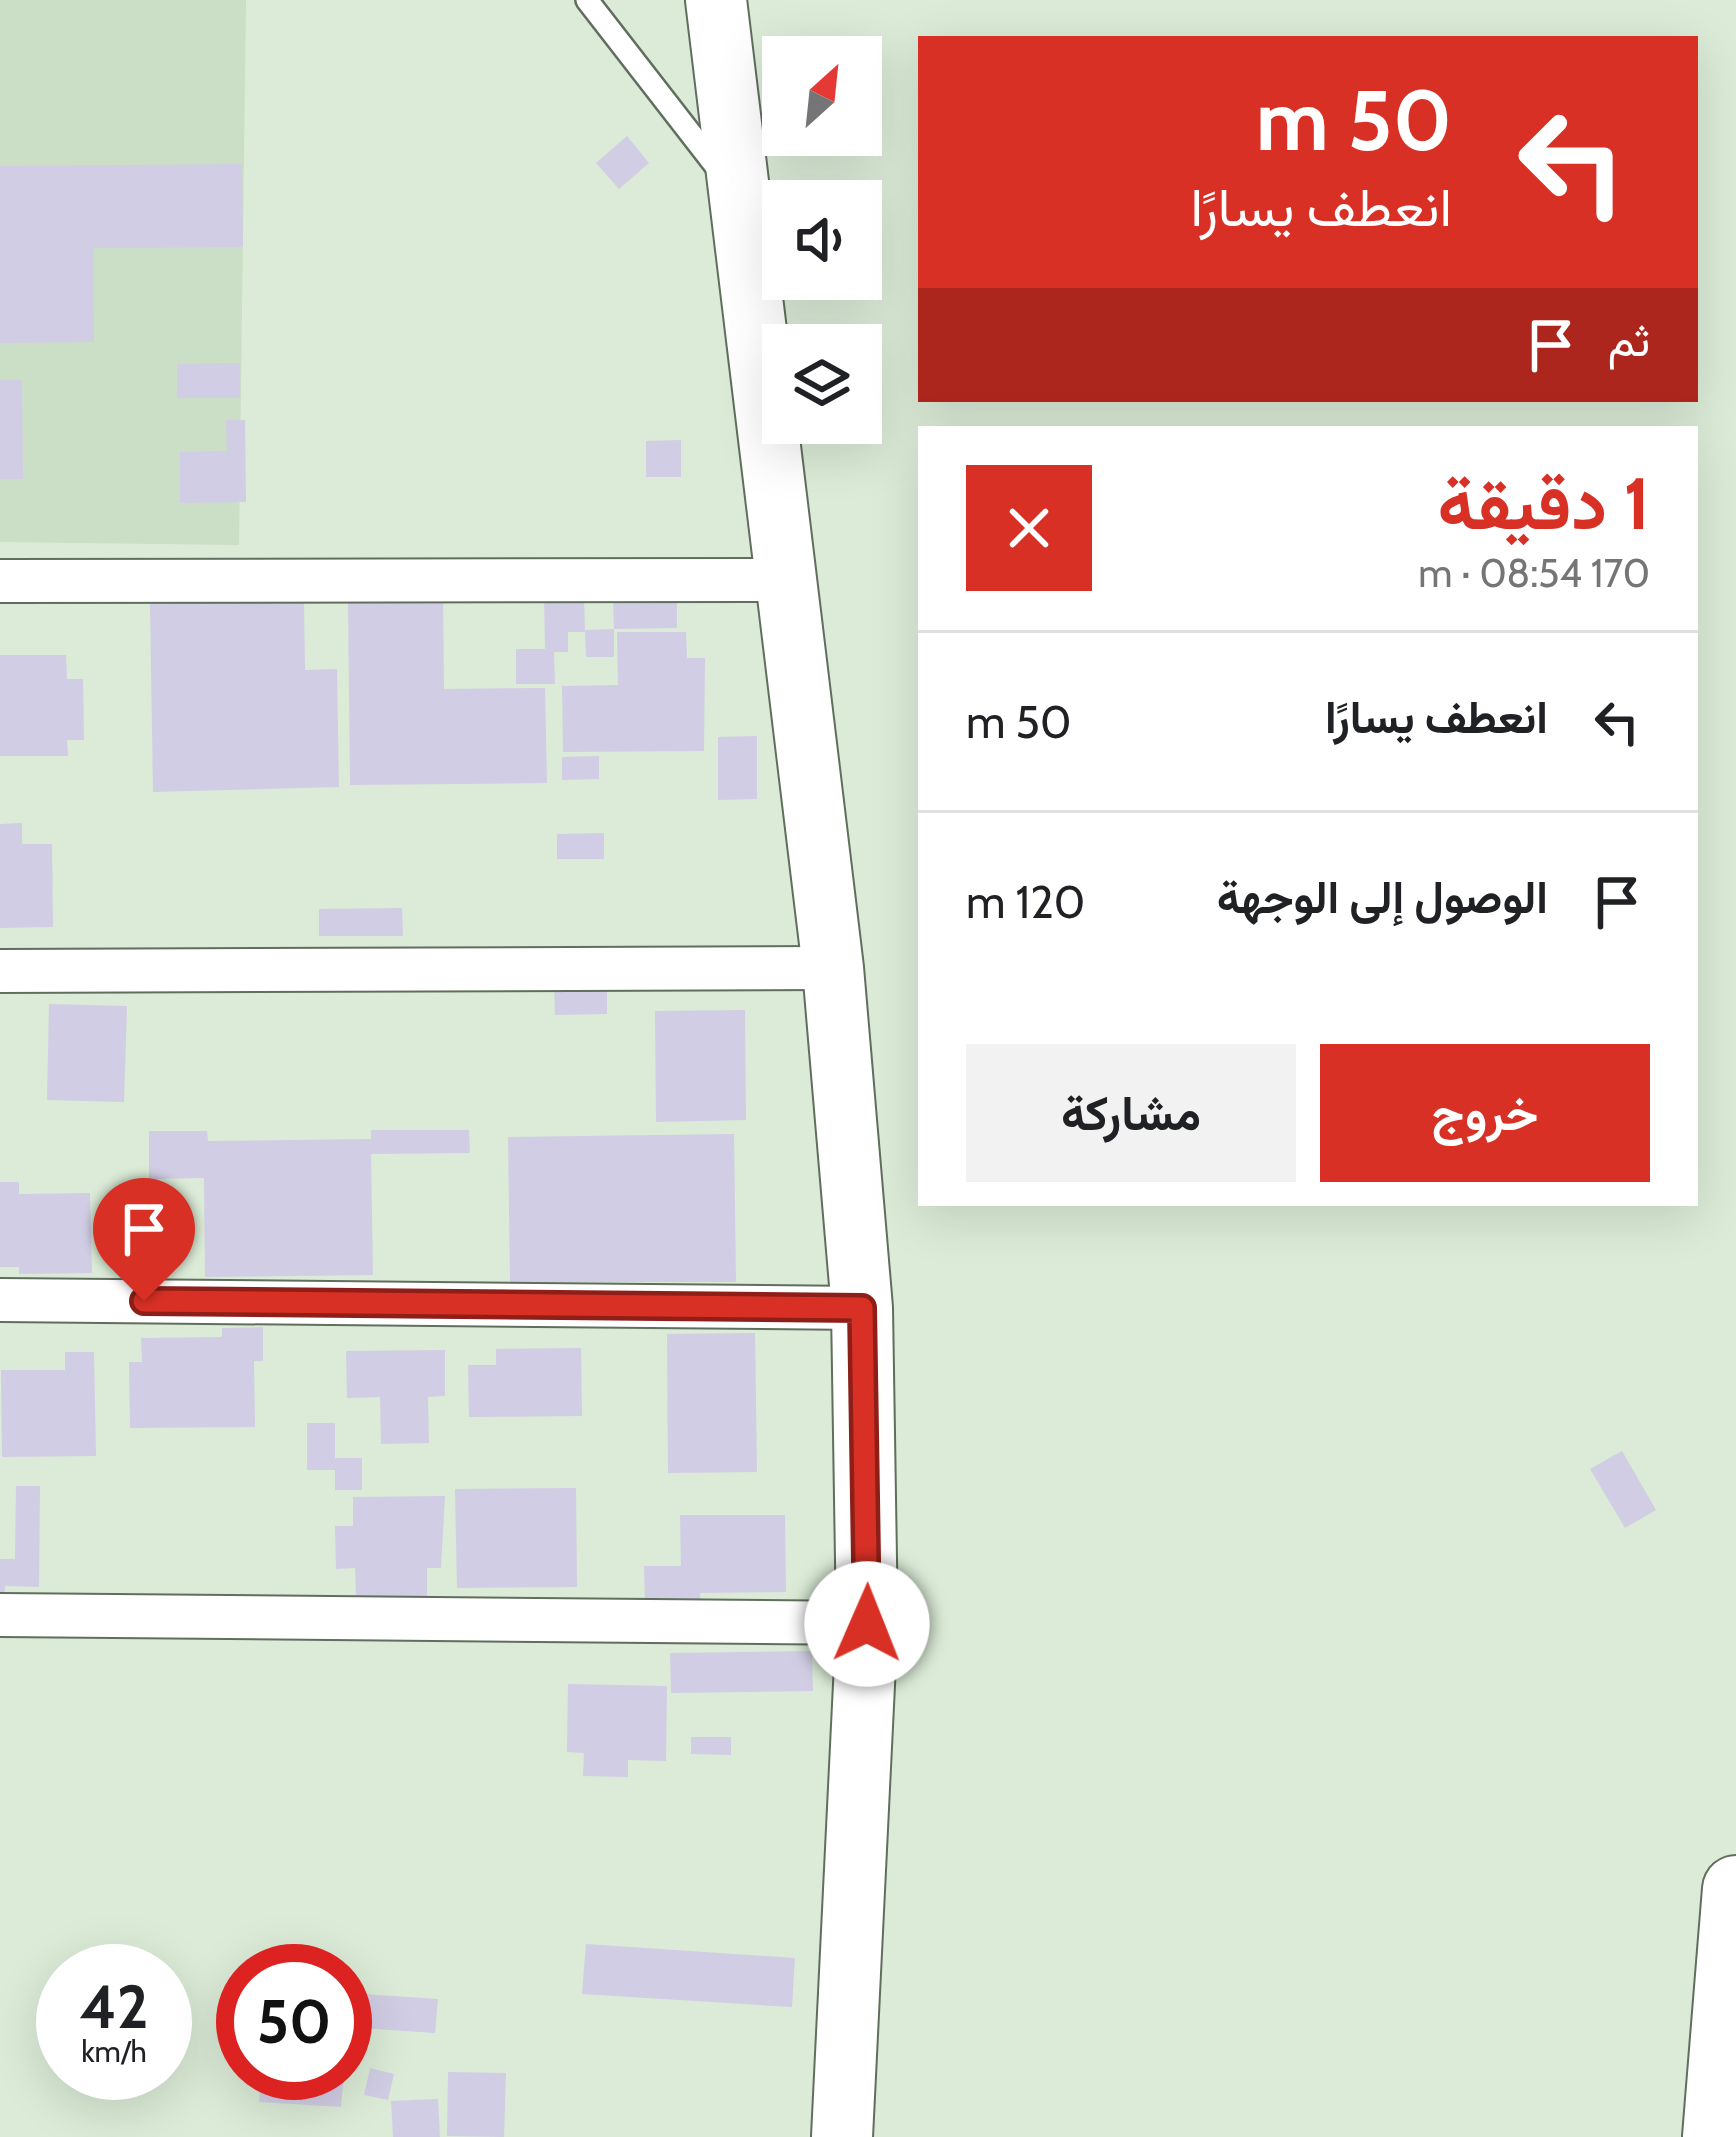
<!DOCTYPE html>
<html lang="ar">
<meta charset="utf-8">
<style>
body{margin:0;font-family:Cabin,Vazirmatn,sans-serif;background:#f2f2f2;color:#202124;direction:rtl;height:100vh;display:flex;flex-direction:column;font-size:45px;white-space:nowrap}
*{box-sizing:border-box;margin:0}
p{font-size:39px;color:#757577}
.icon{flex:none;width:66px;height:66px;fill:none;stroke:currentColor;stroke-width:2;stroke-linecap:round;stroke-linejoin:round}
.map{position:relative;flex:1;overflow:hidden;direction:ltr}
.side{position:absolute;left:918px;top:426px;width:780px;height:780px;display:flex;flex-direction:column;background:#fff;border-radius:0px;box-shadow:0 12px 48px #0002;direction:rtl}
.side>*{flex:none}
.guide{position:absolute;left:918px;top:36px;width:780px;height:366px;border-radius:0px;box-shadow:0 12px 48px #0002;direction:rtl;background:#d93025;color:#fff;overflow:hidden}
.needle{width:78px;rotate:27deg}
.buttons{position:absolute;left:762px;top:36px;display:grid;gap:24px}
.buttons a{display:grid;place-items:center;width:120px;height:120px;border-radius:0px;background:#fff;box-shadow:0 12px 48px #0002;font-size:60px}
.speed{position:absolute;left:36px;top:1944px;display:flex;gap:24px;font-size:60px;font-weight:700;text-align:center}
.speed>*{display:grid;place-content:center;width:156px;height:156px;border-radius:50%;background:#fff;box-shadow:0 12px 48px #0002;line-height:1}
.speed small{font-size:30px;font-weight:400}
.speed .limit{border:18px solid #d22;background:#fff;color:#111}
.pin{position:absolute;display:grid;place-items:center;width:102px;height:102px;color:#fff;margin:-123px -51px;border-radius:50% 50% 50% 0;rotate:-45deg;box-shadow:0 0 12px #0007}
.pin .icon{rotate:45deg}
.me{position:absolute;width:132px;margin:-66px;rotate:1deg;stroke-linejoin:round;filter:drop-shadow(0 0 9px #0008)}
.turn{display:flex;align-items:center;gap:42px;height:252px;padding:0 48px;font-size:54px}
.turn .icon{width:156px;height:156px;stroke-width:2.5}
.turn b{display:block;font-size:84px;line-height:102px}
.then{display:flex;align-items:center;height:114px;padding:0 48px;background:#0003;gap:24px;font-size:45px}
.round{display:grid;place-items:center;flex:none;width:126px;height:126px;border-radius:0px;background:#f2f2f2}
.overview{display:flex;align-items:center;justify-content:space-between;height:204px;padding:0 48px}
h1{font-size:72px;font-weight:700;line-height:90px;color:#d93025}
.action{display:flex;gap:24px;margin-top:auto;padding:24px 48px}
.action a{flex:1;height:138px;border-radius:0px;background:#d93025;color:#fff;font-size:48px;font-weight:700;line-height:138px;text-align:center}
.action a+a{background:#f2f2f2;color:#202124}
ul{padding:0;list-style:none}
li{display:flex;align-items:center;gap:36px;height:180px;padding:0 48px;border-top:3px solid #e0e0e0}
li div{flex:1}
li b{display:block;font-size:45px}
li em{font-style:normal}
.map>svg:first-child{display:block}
</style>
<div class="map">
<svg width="1736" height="2137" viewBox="0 0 1736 2137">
<rect width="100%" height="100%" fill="#dbebd7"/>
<!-- built -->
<polygon fill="#cadfc5" points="0,0 246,0 239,545 0,542"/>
<!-- building -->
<g fill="#d1cde4">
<polygon points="627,136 649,163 619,189 596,163"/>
<polygon points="242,164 243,247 93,248 94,342 0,343 0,166"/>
<polygon points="240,363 240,398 177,398 177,364"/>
<polygon points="0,380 22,380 23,479 0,479"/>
<polygon points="226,420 245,420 246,502 180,503 180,452 227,451"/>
<polygon points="681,440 681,477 646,477 646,441"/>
<polygon points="544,598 584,598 585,632 568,632 568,652 554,652 555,684 516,684 516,649 545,649"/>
<polygon points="677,599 677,628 614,629 614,657 586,657 585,630 614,629 613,600"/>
<polygon points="443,601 444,689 545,688 547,783 350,785 348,603"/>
<polygon points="304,602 305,670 337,669 339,787 153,792 150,604"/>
<polygon points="617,632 686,632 687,658 705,658 704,751 563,752 562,686 618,685"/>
<polygon points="0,655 66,655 67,679 83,679 84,740 67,740 68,756 0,756"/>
<polygon points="757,736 757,799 718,800 718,737"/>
<polygon points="599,756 599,779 562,780 562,757"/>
<polygon points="22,823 22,844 52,844 53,927 0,928 0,824"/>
<polygon points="604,833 604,859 557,859 557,834"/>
<polygon points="402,908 403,936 319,936 319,909"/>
<polygon points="554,980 607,980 607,1014 555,1015"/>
<polygon points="49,1004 127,1006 124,1102 47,1100"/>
<polygon points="745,1010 746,1120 656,1122 655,1011"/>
<polygon points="371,1130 469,1130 470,1153 371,1154 373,1275 205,1277 204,1178 149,1179 149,1131 207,1131 208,1141 371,1139"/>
<polygon points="734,1134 736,1282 510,1282 508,1137"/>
<polygon points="0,1182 19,1182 19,1194 90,1193 92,1273 19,1274 19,1267 0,1267"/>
<polygon points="126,1238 160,1238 161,1277 127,1277"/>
<polygon points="263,1327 263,1361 254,1361 255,1427 130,1428 129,1362 142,1362 141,1338 222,1337 222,1328"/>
<polygon points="755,1333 757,1472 668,1473 667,1334"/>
<polygon points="581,1348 582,1416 469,1417 468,1365 496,1365 496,1349"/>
<polygon points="445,1350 445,1396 428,1397 429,1443 381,1444 380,1397 347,1398 346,1351"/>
<polygon points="65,1352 94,1352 96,1456 2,1457 1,1370 65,1370"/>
<polygon points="307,1423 335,1423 335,1458 362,1458 362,1490 335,1490 335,1470 307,1470"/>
<polygon points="1622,1451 1656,1510 1625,1528 1590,1469"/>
<polygon points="16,1486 40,1486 39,1587 5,1586 4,1605 0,1605 0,1559 15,1559"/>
<polygon points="576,1488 577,1587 457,1588 455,1489"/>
<polygon points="445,1496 441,1568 427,1568 427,1597 356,1597 355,1568 336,1569 335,1526 353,1526 353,1497"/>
<polygon points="680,1515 785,1515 786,1592 700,1593 701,1603 645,1603 644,1566 681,1566"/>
<polygon points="812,1651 813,1691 671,1693 670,1653"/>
<polygon points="568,1684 667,1686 666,1761 628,1760 628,1777 583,1776 584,1753 567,1752"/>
<polygon points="691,1737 731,1737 731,1755 691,1754"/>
<polygon points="586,1944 795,1958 792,2007 582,1994"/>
<polygon points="229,1978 243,1980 243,2053 224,2052"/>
<polygon points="363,1994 438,1999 435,2033 360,2028"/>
<polygon points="370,2068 394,2074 388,2100 364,2095"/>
<polygon points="448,2072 506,2073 504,2137 447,2136"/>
<polygon points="261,2073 344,2073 341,2107 259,2102"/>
<polygon points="438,2099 440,2137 393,2137 391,2101"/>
</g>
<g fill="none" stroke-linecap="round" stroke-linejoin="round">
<defs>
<polyline id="lane" points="587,0 722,174"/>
<g id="street">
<polyline points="0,581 788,580"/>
<polyline points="0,971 833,968"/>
<polyline points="0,1300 862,1308"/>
<polyline points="0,1615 867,1623"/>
</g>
<polyline id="secondary" points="716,0 833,968 862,1308 867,1623 842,2137"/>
<polyline id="highway" points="1716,2137 1736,1889"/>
</defs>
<!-- lane casing -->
<use href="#lane" stroke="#606e5d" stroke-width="26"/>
<!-- street casing -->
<use href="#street" stroke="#606e5d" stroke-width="46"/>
<!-- secondary casing -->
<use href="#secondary" stroke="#606e5d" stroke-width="64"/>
<!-- highway casing -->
<use href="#highway" stroke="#606e5d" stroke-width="70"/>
<!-- lane -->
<use href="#lane" stroke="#fff" stroke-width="21"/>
<!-- street -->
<use href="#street" stroke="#fff" stroke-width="42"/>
<!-- secondary -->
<use href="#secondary" stroke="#fff" stroke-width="60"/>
<!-- highway -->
<use href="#highway" stroke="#fff" stroke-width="66"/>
</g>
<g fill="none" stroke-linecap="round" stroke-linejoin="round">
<defs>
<polyline id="route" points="144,1301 862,1308 867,1624"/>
</defs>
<!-- route casing -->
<use href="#route" stroke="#8d1f18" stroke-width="30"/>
<!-- route -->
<use href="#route" stroke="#d93025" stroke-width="21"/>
</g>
</svg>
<div class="buttons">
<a><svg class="needle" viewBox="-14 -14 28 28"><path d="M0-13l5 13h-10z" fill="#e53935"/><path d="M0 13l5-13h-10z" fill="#757577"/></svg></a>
<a><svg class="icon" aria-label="sound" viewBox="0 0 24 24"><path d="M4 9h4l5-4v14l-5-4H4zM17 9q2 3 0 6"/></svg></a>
<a><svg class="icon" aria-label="layers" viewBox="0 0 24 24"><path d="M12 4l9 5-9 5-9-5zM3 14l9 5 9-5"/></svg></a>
</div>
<div class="speed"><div>42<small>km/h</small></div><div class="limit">50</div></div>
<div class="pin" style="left:144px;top:1301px;background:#d93025"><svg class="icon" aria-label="arrive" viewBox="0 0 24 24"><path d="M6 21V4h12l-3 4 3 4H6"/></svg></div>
<svg class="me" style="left:867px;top:1624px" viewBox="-20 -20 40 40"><circle r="19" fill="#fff"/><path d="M0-13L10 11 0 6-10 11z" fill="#d93025"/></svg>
<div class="guide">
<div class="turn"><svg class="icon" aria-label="left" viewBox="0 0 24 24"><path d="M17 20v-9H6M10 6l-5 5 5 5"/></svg><div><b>50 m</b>انعطف يسارًا</div></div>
<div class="then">ثم<svg class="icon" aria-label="arrive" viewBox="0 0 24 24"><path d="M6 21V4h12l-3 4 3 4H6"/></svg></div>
</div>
<section class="side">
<div class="overview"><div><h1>1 دقيقة</h1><p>170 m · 08:54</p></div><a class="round" style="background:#d93025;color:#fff"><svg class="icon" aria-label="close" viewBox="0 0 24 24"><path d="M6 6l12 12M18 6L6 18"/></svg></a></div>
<ul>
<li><svg class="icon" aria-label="left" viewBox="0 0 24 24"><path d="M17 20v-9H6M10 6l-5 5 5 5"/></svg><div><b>انعطف يسارًا</b></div><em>50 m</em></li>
<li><svg class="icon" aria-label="arrive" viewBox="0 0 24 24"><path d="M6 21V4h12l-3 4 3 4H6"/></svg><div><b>الوصول إلى الوجهة</b></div><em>120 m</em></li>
</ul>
<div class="action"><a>خروج</a><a>مشاركة</a></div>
</section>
</div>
